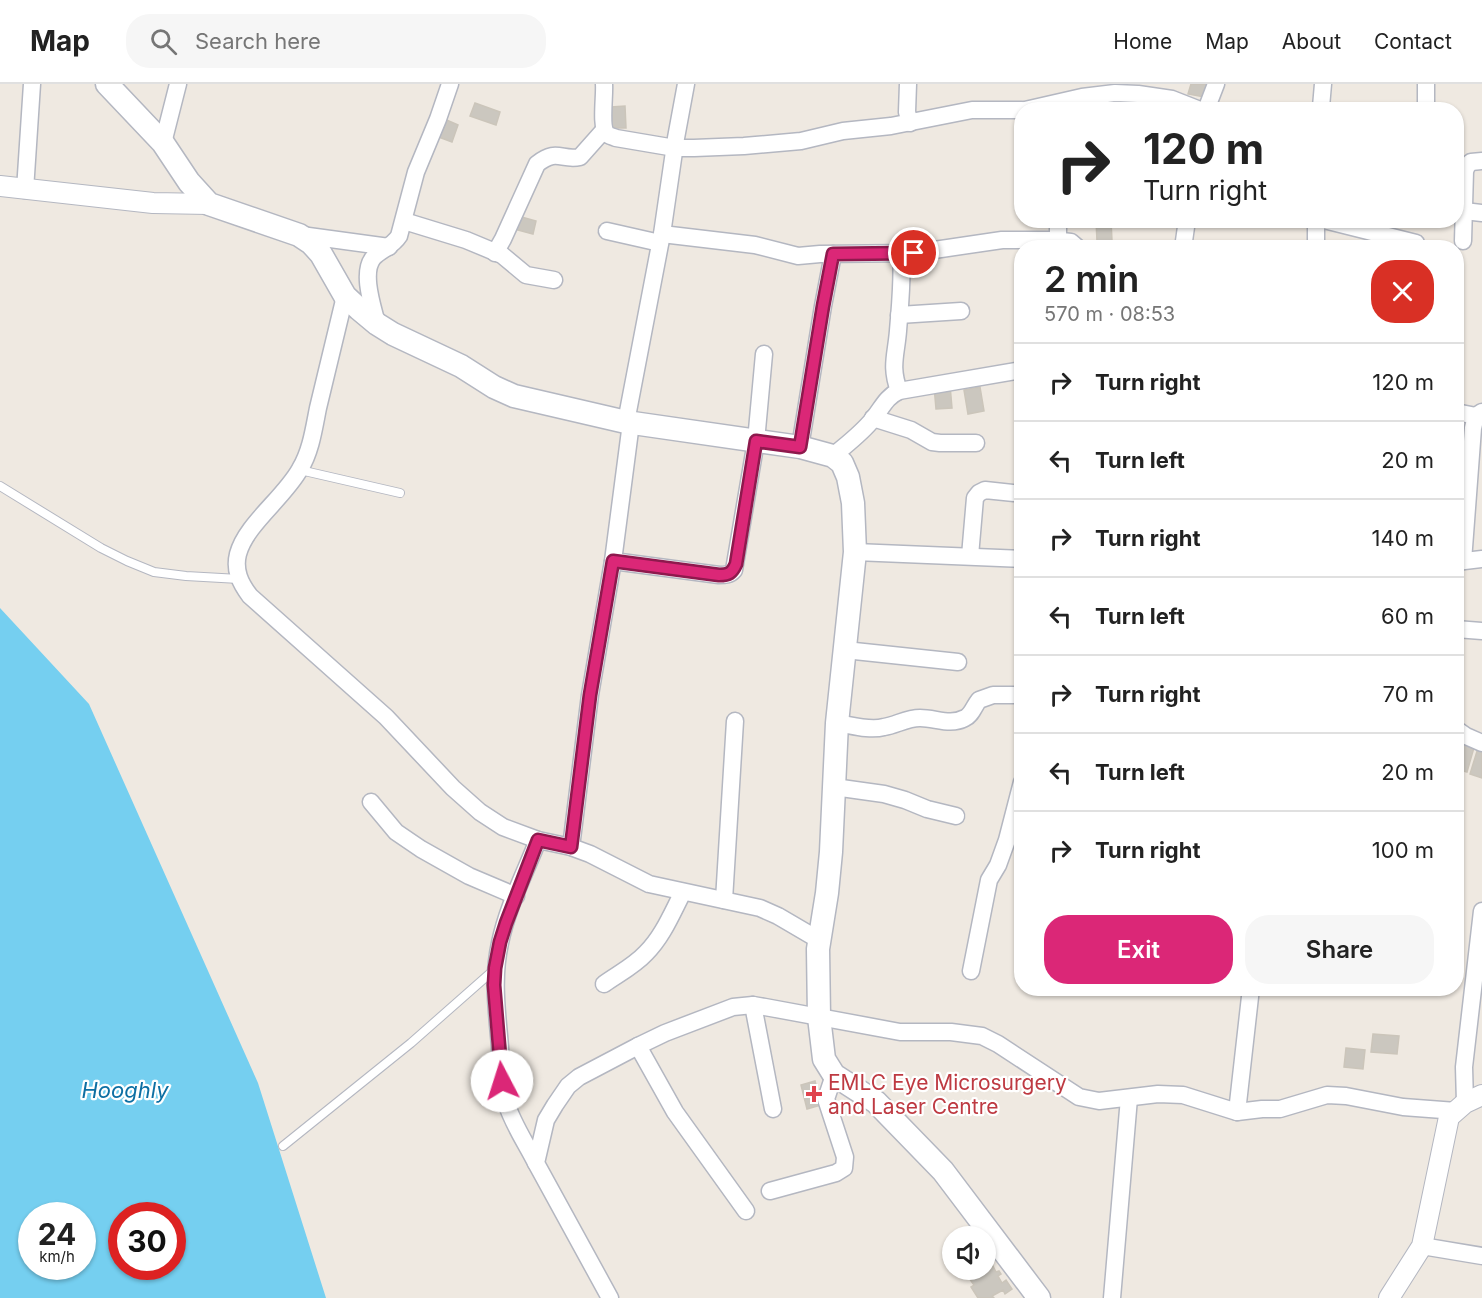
<!DOCTYPE html>
<meta charset="utf-8">
<style>
body{margin:0;font-family:Inter,sans-serif;background:#f6f6f6;color:#222;height:100vh;display:flex;flex-direction:column;font-size:22px;white-space:nowrap}
*{box-sizing:border-box;margin:0}
p{font-size:20px;color:#767676}
.icon{flex:none;width:33px;height:33px;fill:none;stroke:currentColor;stroke-width:2;stroke-linecap:round;stroke-linejoin:round}
.map{position:relative;flex:1;overflow:hidden}
.panel{position:absolute;left:1014px;top:156px;width:450px;height:756px;display:flex;flex-direction:column;background:#fff;border-radius:24px;box-shadow:0 2px 4px #0004}
.panel>*{flex:none}
.banner{position:absolute;left:1014px;top:18px;width:450px;height:126px;border-radius:24px;box-shadow:0 2px 4px #0004;background:#fff;color:#222;overflow:hidden}
.fabs{position:absolute;left:942px;top:1142px;display:grid;gap:12px}
.fabs a{display:grid;place-items:center;width:54px;height:54px;border-radius:50%;background:#fff;box-shadow:0 2px 4px #0004;font-size:30px}
.speed{position:absolute;left:18px;top:1118px;display:flex;gap:12px;font-size:30px;font-weight:700;text-align:center}
.speed>*{display:grid;place-content:center;width:78px;height:78px;border-radius:50%;background:#fff;box-shadow:0 2px 4px #0004;line-height:1}
.speed small{font-size:15px;font-weight:400}
.speed .limit{border:9px solid #d22;background:#fff;color:#111}
.pin{position:absolute;display:grid;place-items:center;width:51px;height:51px;color:#fff;margin:-26px;border:3px solid #fff;border-radius:50%;box-shadow:0 2px 6px #0007}
.me{position:absolute;width:66px;margin:-33px;rotate:355deg;stroke-linejoin:round;filter:drop-shadow(0 0 4px #0008)}
.turn{display:flex;align-items:center;gap:21px;height:126px;padding:0 30px;font-size:27px}
.turn .icon{width:78px;height:78px;stroke-width:2.5}
.turn b{display:block;font-size:42px;line-height:51px}
.round{display:grid;place-items:center;flex:none;width:63px;height:63px;border-radius:24px;background:#f6f6f6}
.overview{display:flex;align-items:center;justify-content:space-between;height:102px;padding:0 30px}
h1{font-size:36px;font-weight:600;line-height:45px}
.action{display:flex;gap:12px;margin-top:auto;padding:12px 30px}
.action a{flex:1;height:69px;border-radius:24px;background:#db2777;color:#fff;font-size:24px;font-weight:600;line-height:69px;text-align:center}
.action a+a{background:#f6f6f6;color:#222}
ul{padding:0;list-style:none}
li{display:flex;align-items:center;gap:18px;height:78px;padding:0 30px;border-top:2px solid #e0e0e0}
li div{flex:1}
li b{display:block;font-size:22px}
li em{font-style:normal}
header{display:flex;align-items:center;gap:36px;box-sizing:border-box;height:84px;padding:0 30px;background:#fff;border-bottom:2px solid #e0e0e0}
header strong{font-size:28px}
nav{display:flex;gap:33px;margin-inline-start:auto;font-size:21px}
.search{width:420px;height:54px;background:#f6f6f6;display:flex;align-items:center;gap:15px;box-sizing:border-box;padding:0 21px;border-radius:24px;color:#767676;font-size:22px}
.map>svg:first-child{display:block}
</style>
<header>
<strong>Map</strong>
<div class="search"><svg class="icon" aria-label="search" viewBox="0 0 24 24"><circle cx="10" cy="10" r="6"/><path d="M15 15l6 6"/></svg>Search here</div>
<nav><a>Home</a><a>Map</a><a>About</a><a>Contact</a></nav>
</header>
<div class="map">
<svg width="1482" height="1214" viewBox="0 0 1482 1214">
<rect width="100%" height="100%" fill="#efe9e1"/>
<!-- water -->
<path fill="#75cff0" fill-rule="evenodd" d="M0,524L89,620L258,999L326,1214H0ZM32,1131H82V1182H32ZM122,1131H172V1182H122Z"/>
<!-- building -->
<g fill="#cbc7bf" stroke="#cbc5ba" stroke-width="1.5">
<polygon points="1191,0 1207,0 1204,13 1188,10"/>
<polygon points="475,19 500,28 496,41 470,32"/>
<polygon points="625,22 626,44 611,44 611,23"/>
<polygon points="442,34 458,41 452,58 436,52"/>
<polygon points="518,132 536,137 533,150 514,145"/>
<polygon points="1096,136 1111,136 1112,157 1097,157"/>
<polygon points="950,301 952,324 936,325 934,302"/>
<polygon points="980,303 984,327 968,330 964,306"/>
<polygon points="1460,656 1475,660 1467,688 1456,685 1456,669"/>
<polygon points="1478,664 1482,666 1482,694 1470,690"/>
<polygon points="1373,950 1399,952 1397,970 1371,968"/>
<polygon points="1346,964 1365,966 1363,985 1344,983"/>
<polygon points="815,997 821,1021 807,1025 801,1001"/>
<polygon points="993,1182 996,1188 999,1187 1001,1190 998,1192 1002,1199 1006,1196 1012,1205 1005,1210 1003,1206 992,1212 994,1214 978,1214 971,1203 974,1201 969,1194 980,1187 981,1189"/>
</g>
<g fill="none" stroke-linecap="round" stroke-linejoin="round">
<defs>
<g id="service">
<polyline points="300,386 400,409"/>
<polyline points="0,402 101,464 127,477 154,488 186,492 239,495"/>
<polyline points="283,1062 411,959 495,885"/>
</g>
<g id="minor">
<path d="M604,0C605,11 600,43 607,50C609,52 614,53 616,54L675,64H694L744,62L801,57L843,47L891,42L972,26H1022"/>
<polyline points="908,0 907,28 910,39"/>
<polyline points="1426,0 1426,26"/>
<polyline points="1321,23 1323,0"/>
<polyline points="1025,26 1082,13 1115,9 1138,10 1172,15 1200,26"/>
<polyline points="1206,26 1216,0"/>
<polyline points="163,59 178,0"/>
<polyline points="25,106 32,0"/>
<polyline points="1464,127 1482,129"/>
<polyline points="1324,136 1416,159"/>
<polyline points="404,137 466,156 502,171 526,191 554,196"/>
<polyline points="607,147 660,159"/>
<polyline points="662,150 755,161 798,172 820,170 914,169 1002,156 1052,156 1071,158 1078,164"/>
<polyline points="301,151 389,163"/>
<polyline points="1058,156 1058,136"/>
<polyline points="1463,157 1465,87 1467,82 1471,78 1482,77"/>
<polyline points="1183,164 1187,136"/>
<polyline points="1316,164 1316,136"/>
<path d="M495,169L503,155L537,80C557,64 561,77 580,73L604,46"/>
<path d="M345,212C336,249 327,286 318,324C314,344 311,367 300,385C284,414 246,440 238,470C234,486 240,499 250,512L386,633L453,704L480,728L503,743L538,756L571,763L590,770L649,800L760,824L778,832L819,856"/>
<polyline points="899,231 961,227"/>
<path d="M377,240C373,223 361,189 373,174C380,166 392,163 399,152L416,88L438,35L450,0"/>
<path d="M899,307C890,282 896,272 898,247C900,221 903,195 901,169"/>
<polyline points="1456,328 1476,332"/>
<polyline points="873,334 911,346 932,358 940,359 976,359"/>
<polyline points="626,338 662,150 676,54 686,0"/>
<polyline points="800,363 823,222 833,170"/>
<path d="M833,372C847,360 862,349 873,335C882,324 886,313 899,307L1022,286"/>
<polyline points="855,468 1022,475"/>
<polyline points="970,472 975,414 979,409 985,406 1022,410"/>
<path d="M613,477L719,491C725,491 730,491 734,486L756,357L764,270"/>
<polyline points="1463,477 1473,344 1476,332 1482,328"/>
<polyline points="1456,478 1482,475"/>
<polyline points="1456,545 1482,547"/>
<polyline points="845,566 958,578"/>
<path d="M837,639C851,641 869,647 884,643C896,641 907,634 920,634C936,634 950,642 965,634C972,631 974,622 979,616L993,611H1022"/>
<polyline points="1456,645 1466,652 1482,659"/>
<polyline points="834,703 884,710 905,716 927,725 956,732"/>
<polyline points="371,718 396,748 421,765 469,792 516,812"/>
<polyline points="571,763 590,611 613,477 631,339"/>
<polyline points="724,816 735,637"/>
<polyline points="971,887 989,796 998,781 1007,756 1022,698"/>
<path d="M604,900C618,890 634,882 646,869C663,852 672,829 683,808"/>
<polyline points="753,921 773,1025"/>
<polyline points="638,962 675,1028 746,1127"/>
<polyline points="1465,1019 1464,983 1482,827"/>
<polyline points="1237,1028 1251,904"/>
<path d="M536,1079C526,1059 512,1039 506,1018C501,1000 501,981 500,963C497,927 492,895 500,859C507,824 525,789 538,756"/>
<polyline points="770,1107 836,1089 844,1084 845,1073 826,1015 834,991"/>
<polyline points="1422,1162 1482,1172"/>
<polyline points="610,1214 536,1079 546,1036 555,1021 568,1002 579,993 638,962 665,949 733,923 753,921 765,923 900,948 951,948 982,952 998,960 1079,1013 1099,1017 1158,1010 1183,1011 1237,1028 1262,1025 1280,1025 1327,1011 1346,1012 1403,1023 1456,1027"/>
<polyline points="1112,1214 1129,1014"/>
</g>
<g id="tertiary">
<polyline points="0,102 153,119 209,120"/>
<polyline points="1389,1214 1422,1162 1449,1033 1465,1019 1482,1011"/>
</g>
<polyline id="secondary" points="107,0 163,59 189,98 209,120 299,151 311,159 321,170 345,212 359,225 377,240 393,250 461,282 494,303 514,312 626,338 800,363 833,372 842,379 848,393 853,419 855,468 837,639 831,768 827,809 818,865 819,933 824,975 834,991 876,1018 943,1087 1039,1214"/>
</defs>
<!-- service casing -->
<use href="#service" stroke="#b4b7c1" stroke-width="10"/>
<!-- minor casing -->
<use href="#minor" stroke="#b4b7c1" stroke-width="19"/>
<!-- tertiary casing -->
<use href="#tertiary" stroke="#b4b7c1" stroke-width="22"/>
<!-- secondary casing -->
<use href="#secondary" stroke="#b4b7c1" stroke-width="25"/>
<!-- service -->
<use href="#service" stroke="#fff" stroke-width="8"/>
<!-- minor -->
<use href="#minor" stroke="#fff" stroke-width="16"/>
<!-- tertiary -->
<use href="#tertiary" stroke="#fff" stroke-width="20"/>
<!-- secondary -->
<use href="#secondary" stroke="#fff" stroke-width="22"/>
</g>
<g fill="none" stroke-linecap="round" stroke-linejoin="round">
<defs>
<path id="route" d="M502,997L494,901L495,884L500,858L506,839L538,756L571,763L590,611L613,477L719,491C729,491 732,489 736,480L756,357L800,363L823,222L833,170L914,169"/>
</defs>
<!-- route casing -->
<use href="#route" stroke="#8e194d" stroke-width="15"/>
<!-- route -->
<use href="#route" stroke="#db2777" stroke-width="10"/>
</g>
<!-- markers -->
<path fill="#e0444e" stroke="#fff" stroke-width="2" d="M811 1001h6v6h6v6h-6v6h-6v-6h-6v-6h6z"/>
<g text-anchor="middle" dominant-baseline="central" stroke-width="4.5" stroke-linejoin="round" paint-order="stroke">
<!-- health labels -->
<g font-size="21" fill="#be3a42" stroke="#fff" text-anchor="start">
<text x="828" y="998">EMLC Eye Microsurgery<tspan x="828" dy="24">and Laser Centre</tspan></text>
</g>
<!-- water labels -->
<g font-size="22" font-style="italic" fill="#0d6fa3" stroke="#fff">
<text x="125" y="1006">Hooghly</text>
</g>
</g>
</svg>
<div class="fabs">
<a><svg class="icon" aria-label="sound" viewBox="0 0 24 24"><path d="M4 9h4l5-4v14l-5-4H4zM17 9q2 3 0 6"/></svg></a>
</div>
<div class="speed"><div>24<small>km/h</small></div><div class="limit">30</div></div>
<div class="pin" style="left:914px;top:169px;background:#d93025"><svg class="icon" aria-label="arrive" viewBox="0 0 24 24"><path d="M6 21V4h12l-3 4 3 4H6"/></svg></div>
<svg class="me" style="left:502px;top:997px" viewBox="-20 -20 40 40"><circle r="19" fill="#fff"/><path d="M0-13L10 11 0 6-10 11z" fill="#db2777"/></svg>
<div class="banner">
<div class="turn"><svg class="icon" aria-label="right" viewBox="0 0 24 24"><path d="M7 20v-9h11M14 6l5 5-5 5"/></svg><div><b>120 m</b>Turn right</div></div>
</div>
<section class="panel">
<div class="overview"><div><h1>2 min</h1><p>570 m · 08:53</p></div><a class="round" style="background:#d93025;color:#fff"><svg class="icon" aria-label="close" viewBox="0 0 24 24"><path d="M6 6l12 12M18 6L6 18"/></svg></a></div>
<ul>
<li><svg class="icon" aria-label="right" viewBox="0 0 24 24"><path d="M7 20v-9h11M14 6l5 5-5 5"/></svg><div><b>Turn right</b></div><em>120 m</em></li>
<li><svg class="icon" aria-label="left" viewBox="0 0 24 24"><path d="M17 20v-9H6M10 6l-5 5 5 5"/></svg><div><b>Turn left</b></div><em>20 m</em></li>
<li><svg class="icon" aria-label="right" viewBox="0 0 24 24"><path d="M7 20v-9h11M14 6l5 5-5 5"/></svg><div><b>Turn right</b></div><em>140 m</em></li>
<li><svg class="icon" aria-label="left" viewBox="0 0 24 24"><path d="M17 20v-9H6M10 6l-5 5 5 5"/></svg><div><b>Turn left</b></div><em>60 m</em></li>
<li><svg class="icon" aria-label="right" viewBox="0 0 24 24"><path d="M7 20v-9h11M14 6l5 5-5 5"/></svg><div><b>Turn right</b></div><em>70 m</em></li>
<li><svg class="icon" aria-label="left" viewBox="0 0 24 24"><path d="M17 20v-9H6M10 6l-5 5 5 5"/></svg><div><b>Turn left</b></div><em>20 m</em></li>
<li><svg class="icon" aria-label="right" viewBox="0 0 24 24"><path d="M7 20v-9h11M14 6l5 5-5 5"/></svg><div><b>Turn right</b></div><em>100 m</em></li>
</ul>
<div class="action"><a>Exit</a><a>Share</a></div>
</section>
</div>
